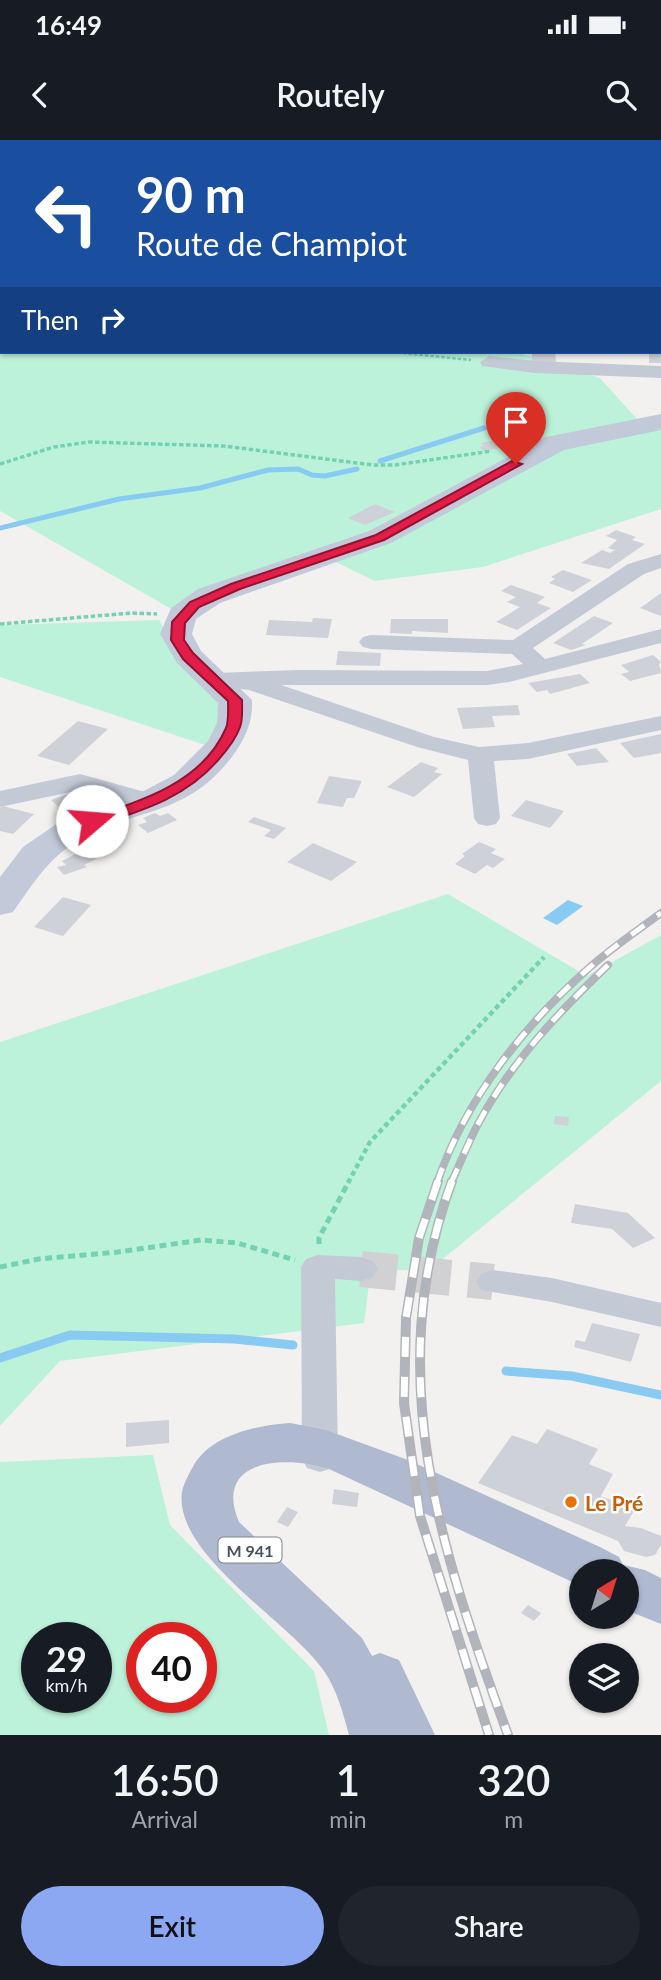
<!DOCTYPE html>
<meta charset="utf-8">
<style>
body{margin:0;font-family:Lato,sans-serif;background:#20242c;color:#f1f3f6;height:100vh;display:flex;flex-direction:column;font-size:26px;white-space:nowrap}
*{box-sizing:border-box;margin:0}
p{font-size:23px;color:#9ea1a6}
.icon{flex:none;width:38px;height:38px;fill:none;stroke:currentColor;stroke-width:2;stroke-linecap:round;stroke-linejoin:round}
.map{position:relative;height:1595px;overflow:hidden}
.details{display:flex;flex-direction:column;background:#171b24;flex:1}
.details>*{flex:none}
.hud{position:absolute;left:0px;top:0px;width:662px;height:214px;box-shadow:0 2px 5px #0004;background:#1a4fa0;color:#fff;overflow:hidden}
.needle{width:46px;rotate:38deg}
.buttons{position:absolute;left:569px;top:1419px;display:grid;gap:14px}
.buttons a{display:grid;place-items:center;width:70px;height:70px;border-radius:50%;background:#171b24;box-shadow:0 2px 5px #0004;font-size:35px}
.speed{position:absolute;left:21px;top:1482px;display:flex;gap:14px;font-size:35px;font-weight:700;text-align:center}
.speed>*{display:grid;place-content:center;width:91px;height:91px;border-radius:50%;background:#171b24;box-shadow:0 2px 5px #0004;line-height:1}
.speed small{font-size:18px;font-weight:400}
.speed .limit{border:10px solid #d22;background:#fff;color:#111}
.pin{position:absolute;display:grid;place-items:center;width:60px;height:60px;color:#fff;margin:-72px -30px;border-radius:50% 50% 50% 0;rotate:-45deg;box-shadow:0 0 7px #0007}
.pin .icon{rotate:45deg}
.me{position:absolute;width:77px;margin:-38px;rotate:72deg;stroke-linejoin:round;filter:drop-shadow(0 0 5px #0008)}
.turn{display:flex;align-items:center;gap:24px;height:147px;padding:0 21px;font-size:32px}
.turn .icon{width:91px;height:91px;stroke-width:2.5}
.turn b{display:block;font-size:49px;line-height:60px}
.then{display:flex;align-items:center;height:66px;padding:0 21px;background:#0003;gap:14px;font-size:26px}
.eta{display:flex;justify-content:space-evenly;align-items:center;height:119px;text-align:center}
.eta b{font-size:42px;font-weight:600;line-height:49px}
.cta{display:flex;gap:14px;margin-top:auto;padding:14px 21px}
.cta a{flex:1;height:80px;border-radius:42px;background:#8ca8f2;color:#111;font-size:28px;font-weight:600;line-height:80px;text-align:center}
.cta a+a{background:#20242c;color:#f1f3f6}
.status{display:flex;justify-content:space-between;align-items:center;height:49px;padding:0 35px;background:#171b24;direction:ltr}
.status svg{height:19px;fill:currentColor}
header{display:flex;justify-content:space-between;align-items:center;height:91px;padding:0 21px;background:#171b24;font-size:32px;font-weight:600}
.map>svg:first-child{display:block}
</style>
<div class="status"><b>16:49</b><svg viewBox="0 0 49 12"><path d="M0 12V9h3v3zM5 12V6h3v6zM10 12V3h3v9zM15 12V0h3v12zM26 1h20v11H26zM47 4h2v5h-2z"/></svg></div>
<header><svg class="icon" aria-label="back" viewBox="0 0 24 24"><path d="M15 5l-7 7 7 7"/></svg>Routely<svg class="icon" aria-label="search" viewBox="0 0 24 24"><circle cx="10" cy="10" r="6"/><path d="M15 15l6 6"/></svg></header>
<div class="map">
<svg width="661" height="1595" viewBox="0 0 661 1595">
<rect width="100%" height="100%" fill="#f3f1f0"/>
<!-- green -->
<g fill="#bdf2da" fill-rule="evenodd">
<polygon points="0,0 661,0 661,92 660,2 2,2 2,212 516,212 600,238 645,288 661,286 661,369 483,427 375,441 325,417 175,471 0,371"/>
<polygon points="159,480 178,514 233,566 214,608 0,537 0,485"/>
<polygon points="448,754 587,836 661,795 661,941 428,1131 371,1129 364,1183 60,1221 0,1286 0,902"/>
<path d="M153,1315L170,1385L314,1531L329,1595H0V1322ZM37,1498H96V1558H37ZM142,1498H201V1558H142Z"/>
</g>
<!-- water -->
<polygon fill="#88caf1" points="568,760 583,766 557,785 543,778"/>
<g fill="none" stroke-linecap="round" stroke-linejoin="round">
<!-- stream-far1 -->
<g stroke="#88caf1" stroke-width="5">
<polyline points="380,321 484,288"/>
<polyline points="0,388 119,359 200,348 268,330 298,329 312,335 325,336 357,329"/>
</g>
<!-- stream -->
<g stroke="#88caf1" stroke-width="9">
<polyline points="0,1218 70,1195 234,1199 293,1205"/>
<polyline points="506,1231 572,1236 661,1255"/>
</g>
</g>
<!-- building -->
<g fill="#cfd1d8">
<polygon points="532,212 555,212 556,222 532,222"/>
<rect x="649" y="212" width="12" height="11"/>
<polygon points="501,299 510,306 484,311 479,307 484,306 481,303"/>
<polygon points="375,364 395,372 365,385 348,378"/>
<polygon points="616,390 636,397 632,400 645,404 609,429 581,423 602,410 610,413 615,410 608,408 617,400 606,396"/>
<polygon points="563,430 592,440 573,452 549,443 555,439 551,437"/>
<polygon points="511,445 545,457 537,463 551,468 517,490 496,482 520,467 507,462 516,457 501,451"/>
<polygon points="661,453 661,476 640,468"/>
<polygon points="594,476 613,483 582,504 586,505 571,510 553,503"/>
<polygon points="313,478 332,479 328,498 266,495 269,480 312,482"/>
<polygon points="391,479 448,479 448,493 412,491 412,494 390,493"/>
<polygon points="338,511 381,513 380,526 336,525"/>
<polygon points="653,515 661,522 659,524 661,533 630,541 621,534 629,532 621,525"/>
<polygon points="580,534 590,543 550,554 547,550 537,552 528,543"/>
<polygon points="518,565 520,575 492,576 495,587 463,589 457,568"/>
<polygon points="78,581 108,589 69,625 37,616"/>
<polygon points="661,594 661,613 634,618 620,603"/>
<polygon points="596,608 609,622 577,626 567,614"/>
<polygon points="421,622 438,628 434,632 442,634 414,657 387,647"/>
<polygon points="329,636 362,641 354,658 347,658 343,667 317,663"/>
<polygon points="79,650 93,663 65,673 51,660"/>
<polygon points="526,660 564,671 550,688 511,676"/>
<polygon points="3,666 34,674 13,694 0,691 0,668"/>
<polygon points="155,673 160,676 168,673 177,680 148,693 138,685 147,682 143,678"/>
<polygon points="254,677 286,688 274,699 264,696 271,690 248,682"/>
<polygon points="105,694 122,700 112,711 84,725 87,727 64,735 57,727 66,725 62,721 81,711 76,708 83,707 89,701 93,703"/>
<polygon points="479,702 496,709 491,713 505,719 493,728 487,725 475,734 455,724 465,716 462,714"/>
<polygon points="313,703 357,722 331,741 287,722"/>
<polygon points="63,757 91,765 63,796 34,787"/>
<polygon points="555,976 569,977 568,986 554,984"/>
<polygon points="575,1064 628,1073 655,1098 633,1108 612,1089 571,1083"/>
<polygon points="592,1183 640,1194 631,1222 574,1207 576,1200 585,1202"/>
<polygon points="169,1280 169,1303 126,1307 126,1283"/>
<polygon points="547,1289 598,1309 589,1324 613,1334 601,1356 635,1369 625,1386 641,1388 661,1396 661,1405 655,1415 646,1417 624,1411 618,1401 478,1343 512,1295 537,1304"/>
<polygon points="334,1349 359,1353 357,1367 332,1364"/>
<polygon points="287,1367 298,1372 288,1387 277,1382"/>
<polygon points="528,1465 541,1473 534,1481 521,1473"/>
</g>
<g fill="none" stroke-linecap="round" stroke-linejoin="round">
<!-- street-tunnel -->
<polyline stroke="#d1d1d3" stroke-width="36" stroke-dasharray="36 18" stroke-linecap="butt" points="361,1129 493,1142"/>
<!-- path-far3 -->
<g stroke="#73d2b3" stroke-width="2.5" stroke-dasharray="3.5 2" stroke-linecap="butt">
<polyline points="542,0 549,2"/>
<polyline points="392,212 471,220"/>
</g>
<!-- path-far2 -->
<g stroke="#73d2b3" stroke-width="3.5" stroke-dasharray="4.5 2.5" stroke-linecap="butt">
<polyline points="0,324 54,307 89,302 224,306 373,325 395,325 492,311"/>
<polyline points="0,484 132,473 157,474"/>
</g>
<!-- path-far1 -->
<polyline stroke="#73d2b3" stroke-width="4.5" stroke-dasharray="5 3.5" stroke-linecap="butt" points="348,1043 370,1002 544,817"/>
<!-- path -->
<g stroke="#73d2b3" stroke-width="5" stroke-dasharray="7 4.5" stroke-linecap="butt">
<polyline points="319,1104 319,1098 349,1041"/>
<polyline points="0,1127 39,1119 118,1112 201,1100 237,1103 295,1120"/>
</g>
<!-- street -->
<g fill="#c3cad6" fill-rule="evenodd">
<polygon points="489,216 535,221 661,226 661,238 535,233 482,226 480,222"/>
<polygon points="661,414 661,428 644,434 533,508 545,519 661,489 661,503 509,542 487,545 281,545 434,597 479,607 528,603 661,576 661,590 528,619 494,621 500,678 496,684 487,686 478,684 474,678 468,620 417,607 249,550 207,545 203,540 207,535 215,533 299,530 487,531 523,524 512,514 371,509 363,507 359,502 363,497 371,495 513,500 628,424"/>
<polygon points="80,634 163,657 167,662 163,667 154,670 80,650 0,667 0,651"/>
<polygon points="318,1115 361,1117 373,1121 378,1129 373,1137 361,1141 335,1139 338,1318 333,1328 320,1332 307,1328 302,1318 301,1127 306,1119"/>
<polygon points="493,1130 552,1138 661,1163 661,1187 552,1162 481,1150 476,1142 481,1134"/>
</g>
<!-- secondary -->
<g fill="#c2cada" fill-rule="evenodd">
<rect x="0" y="58" width="2" height="14"/>
<rect x="660" y="128" width="1" height="14"/>
<path d="M661,274V290L564,310L391,403L220,463L196,479L192,494L201,511L252,560C253,581 246,597 234,614C185,681 131,666 73,704C46,721 31,747 13,772L0,775V737L23,707L61,681L138,654L174,635L208,601L217,583L218,563L177,523L160,494L171,468L198,449L369,391L546,297Z"/>
</g>
<!-- primary -->
<path fill="#afbad0" fill-rule="evenodd" d="M290,1283L326,1290L408,1320L600,1407L619,1417L623,1425L645,1430L661,1438V1484L626,1470V1432H581V1446L329,1329C287,1315 212,1318 239,1382L362,1498L372,1516L380,1513L399,1520L435,1595H349C343,1573 337,1550 324,1531C292,1483 173,1415 182,1352C184,1342 190,1332 195,1323C214,1294 258,1285 290,1283Z"/>
<defs>
<g id="rail-far1">
<path d="M437,1043C465,960 524,885 589,828C611,808 637,791 661,773"/>
<path d="M451,1043C460,1024 468,1003 478,984C511,922 558,873 608,825"/>
</g>
<g id="rail">
<polyline points="438,1041 419,1098 406,1178 404,1263 420,1376 489,1595"/>
<path d="M452,1041C381,1234 441,1412 508,1595"/>
</g>
</defs>
<!-- rail-far1 casing -->
<use href="#rail-far1" stroke="#b2b4bb" stroke-width="8"/>
<!-- rail casing -->
<use href="#rail" stroke="#b2b4bb" stroke-width="10"/>
<!-- rail-far1 -->
<use href="#rail-far1" stroke="#fff" stroke-width="5" stroke-dasharray="16" stroke-linecap="butt"/>
<!-- rail -->
<use href="#rail" stroke="#fff" stroke-width="7" stroke-dasharray="20" stroke-linecap="butt"/>
</g>
<!-- route -->
<path fill="#e11d48" stroke="#92132f" stroke-width="2" d="M512,321L522,324L384,400L240,449L199,467L185,483L184,500L193,513L242,560C242,569 243,580 240,587C236,599 227,610 219,619C187,657 144,670 98,685H87L85,681L87,678C138,662 202,644 226,588C229,581 228,570 228,561L183,519L171,500L172,482L190,462L231,444L376,395Z"/>
<!-- markers -->
<circle fill="#e8710a" stroke="#fff" stroke-width="2.5" cx="571" cy="1362" r="7"/>
<g text-anchor="middle" dominant-baseline="central" stroke-width="5" stroke-linejoin="round" paint-order="stroke">
<!-- shield labels -->
<rect fill="#fff" stroke="#7e848f" stroke-width="2" x="218.5" y="1397.5" width="63" height="25" rx="5"/>
<g font-size="16" font-weight="bold" fill="#47505f">
<text x="250" y="1410">M 941</text>
</g>
<!-- near-food labels -->
<g font-size="21" font-weight="bold" fill="#c56008" stroke="#fff" text-anchor="start">
<text x="585" y="1362">Le Pré</text>
</g>
</g>
</svg>
<div class="buttons">
<a><svg class="needle" viewBox="-14 -14 28 28"><path d="M0-13l5 13h-10z" fill="#e53935"/><path d="M0 13l5-13h-10z" fill="#9ea1a6"/></svg></a>
<a><svg class="icon" aria-label="layers" viewBox="0 0 24 24"><path d="M12 4l9 5-9 5-9-5zM3 14l9 5 9-5"/></svg></a>
</div>
<div class="speed"><div>29<small>km/h</small></div><div class="limit">40</div></div>
<div class="pin" style="left:516px;top:324px;background:#d93025"><svg class="icon" aria-label="arrive" viewBox="0 0 24 24"><path d="M6 21V4h12l-3 4 3 4H6"/></svg></div>
<svg class="me" style="left:92px;top:681px" viewBox="-20 -20 40 40"><circle r="19" fill="#fff"/><path d="M0-13L10 11 0 6-10 11z" fill="#e11d48"/></svg>
<div class="hud">
<div class="turn"><svg class="icon" aria-label="left" viewBox="0 0 24 24"><path d="M17 20v-9H6M10 6l-5 5 5 5"/></svg><div><b>90 m</b>Route de Champiot</div></div>
<div class="then">Then<svg class="icon" aria-label="right" viewBox="0 0 24 24"><path d="M7 20v-9h11M14 6l5 5-5 5"/></svg></div>
</div>
</div>
<section class="details">
<div class="eta">
<div><b>16:50</b><p>Arrival</p></div>
<div><b>1</b><p>min</p></div>
<div><b>320</b><p>m</p></div>
</div>
<div class="cta"><a>Exit</a><a>Share</a></div>
</section>
